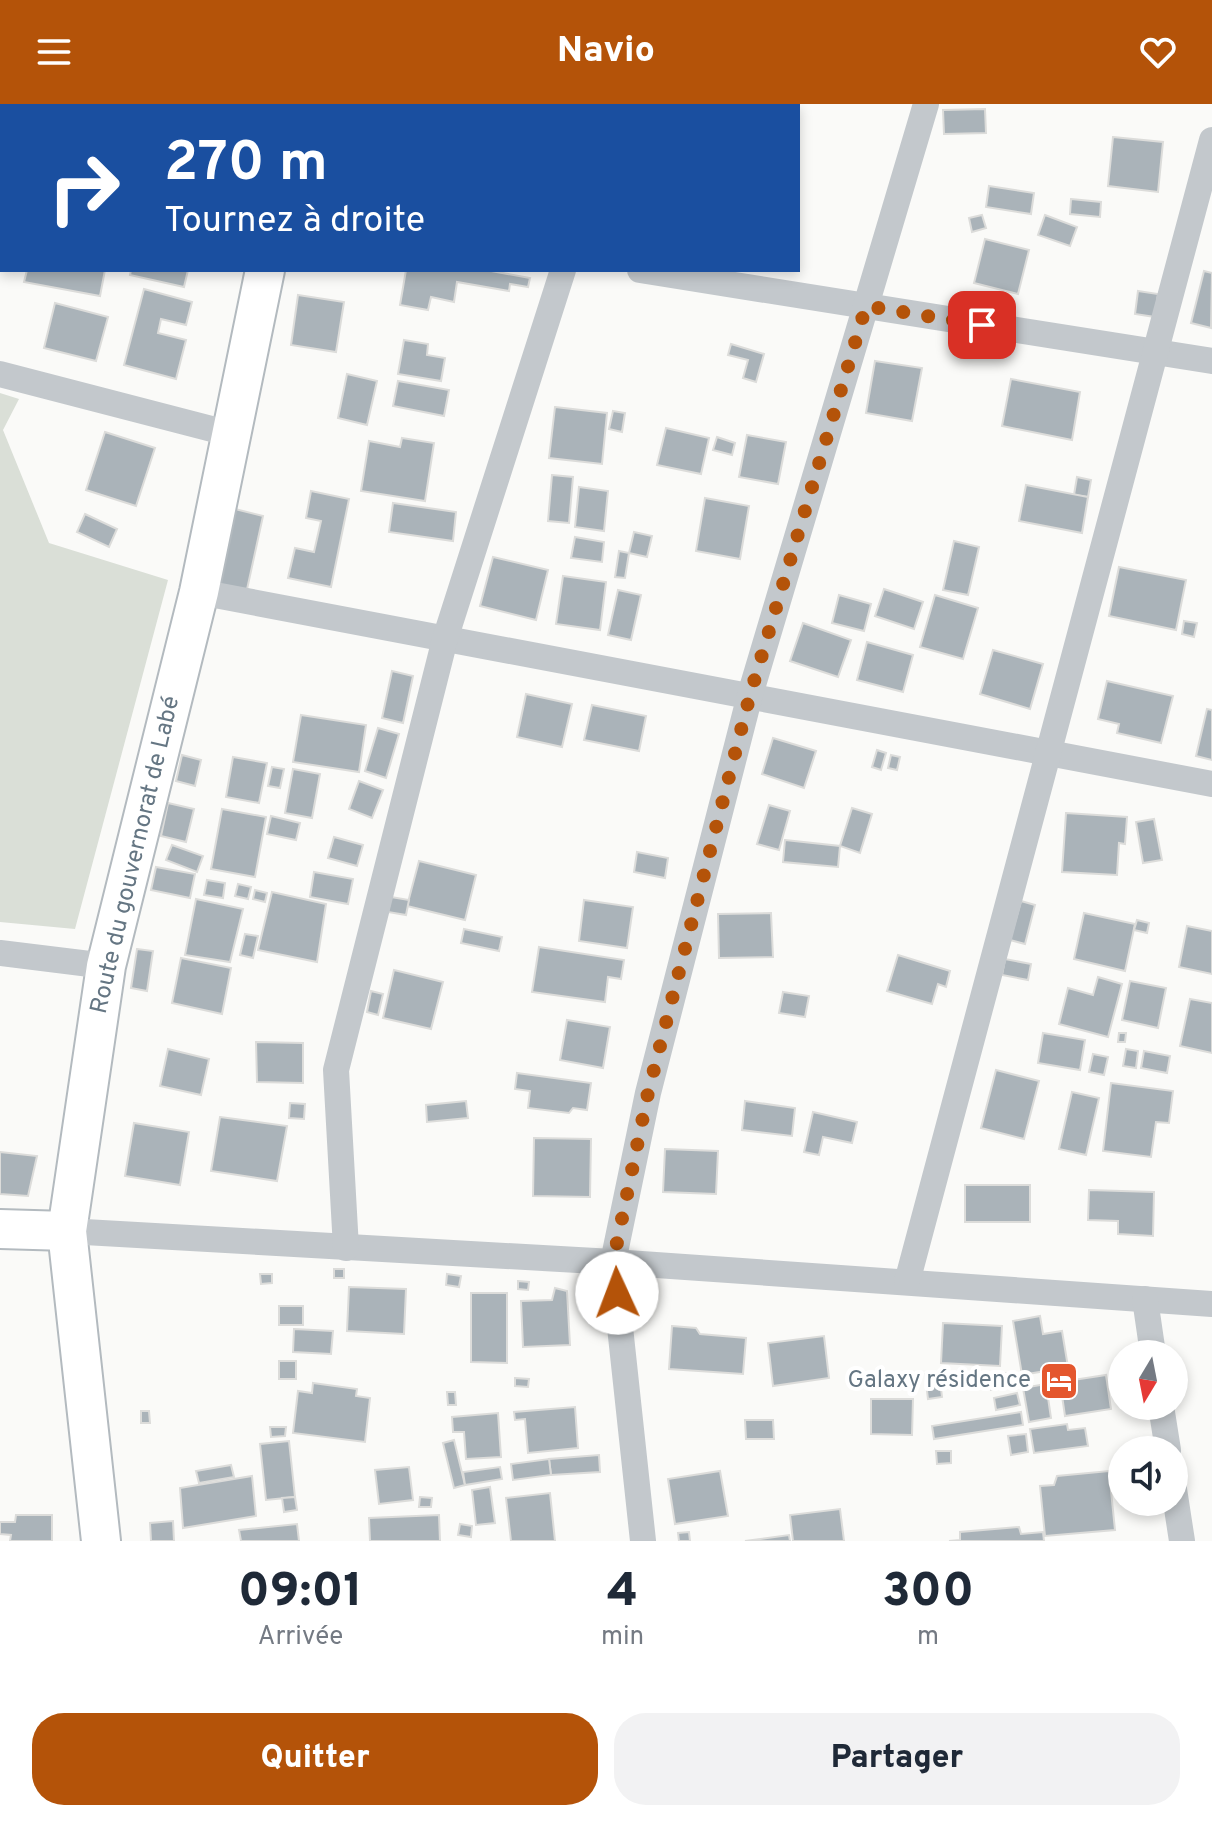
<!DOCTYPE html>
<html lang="fr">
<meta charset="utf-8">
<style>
body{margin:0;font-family:Overpass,sans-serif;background:#f2f2f3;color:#1f2937;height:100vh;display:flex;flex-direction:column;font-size:30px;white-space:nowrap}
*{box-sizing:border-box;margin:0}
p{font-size:26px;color:#747a83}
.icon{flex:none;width:44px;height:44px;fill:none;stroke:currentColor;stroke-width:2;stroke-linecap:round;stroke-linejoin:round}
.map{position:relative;height:1437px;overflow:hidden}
.sheet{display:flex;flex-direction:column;background:#fff;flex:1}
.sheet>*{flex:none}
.hud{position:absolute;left:0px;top:0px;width:800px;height:168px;box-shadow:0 4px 12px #0003;background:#1a4fa0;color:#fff;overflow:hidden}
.needle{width:52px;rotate:190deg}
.buttons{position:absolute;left:1108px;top:1236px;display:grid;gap:16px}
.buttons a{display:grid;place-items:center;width:80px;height:80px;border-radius:50%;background:#fff;box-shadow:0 4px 12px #0003;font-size:40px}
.pin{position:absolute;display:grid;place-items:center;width:68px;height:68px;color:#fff;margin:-34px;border-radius:16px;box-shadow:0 4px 12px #0006}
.me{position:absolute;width:88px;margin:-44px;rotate:358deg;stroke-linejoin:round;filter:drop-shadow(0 0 6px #0008)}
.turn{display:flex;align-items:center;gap:28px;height:168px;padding:0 32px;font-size:36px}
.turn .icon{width:104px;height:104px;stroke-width:2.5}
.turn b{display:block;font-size:56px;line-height:68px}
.eta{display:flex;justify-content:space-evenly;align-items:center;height:136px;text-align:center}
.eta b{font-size:48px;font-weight:800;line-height:56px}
.action{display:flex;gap:16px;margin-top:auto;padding:16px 32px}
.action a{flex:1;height:92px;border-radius:32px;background:#b45309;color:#fff;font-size:32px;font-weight:800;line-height:92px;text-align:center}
.action a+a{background:#f2f2f3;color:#1f2937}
header{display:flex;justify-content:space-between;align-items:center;height:104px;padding:0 32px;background:#b45309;color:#fff;font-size:36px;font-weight:800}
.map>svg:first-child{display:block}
</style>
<header><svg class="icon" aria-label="menu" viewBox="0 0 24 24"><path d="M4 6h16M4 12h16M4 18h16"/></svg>Navio<svg class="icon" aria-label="heart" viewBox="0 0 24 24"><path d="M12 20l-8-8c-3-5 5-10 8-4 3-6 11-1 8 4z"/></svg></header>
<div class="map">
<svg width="1212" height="1437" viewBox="0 0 1212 1437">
<rect width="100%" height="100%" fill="#fafaf8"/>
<!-- green -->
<polygon fill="#dadfd7" points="0,289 19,295 3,326 49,439 168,476 75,825 0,818"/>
<!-- building -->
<g fill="#aab3b9" stroke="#dcdcda" stroke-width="2">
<polygon points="70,0 122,0 69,2"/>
<polygon points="985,5 986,29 944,30 943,6"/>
<polygon points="1113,33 1163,38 1158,88 1108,82"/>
<polygon points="989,82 1034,89 1031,110 986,103"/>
<polygon points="1071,95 1101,98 1100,113 1070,110"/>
<polygon points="982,111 986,124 972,128 969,114"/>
<polygon points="1045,111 1077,123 1070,142 1038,131"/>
<polygon points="985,135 1029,146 1018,190 974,179"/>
<polygon points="27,166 105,166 100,192 24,178"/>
<polygon points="131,166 188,166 184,183 130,171"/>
<polygon points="406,166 486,166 530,174 528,183 510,180 509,187 457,178 454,198 431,193 428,206 400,201"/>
<polygon points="1204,167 1212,169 1211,224 1191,219"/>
<polygon points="144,185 192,198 186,221 161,215 158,229 186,236 176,275 124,261"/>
<polygon points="1138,187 1158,190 1155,213 1135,210"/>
<polygon points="298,191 344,198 336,248 291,241"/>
<polygon points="55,199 108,213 96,257 44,244"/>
<polygon points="404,236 428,240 427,251 445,254 441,277 398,270"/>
<polygon points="731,240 764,250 756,278 743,274 748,256 728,251"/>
<polygon points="875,257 922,264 912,317 866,309"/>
<polygon points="347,270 377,277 367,321 338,314"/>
<polygon points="1011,275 1080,288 1072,336 1002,322"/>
<polygon points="398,277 449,286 444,312 393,302"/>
<polygon points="555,303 607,309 602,360 549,354"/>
<polygon points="613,307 625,309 622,328 609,325"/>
<polygon points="666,324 709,334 701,370 657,361"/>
<polygon points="105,328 155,344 136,402 86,386"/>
<polygon points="747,331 786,338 778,380 739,373"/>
<polygon points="717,333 735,339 732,351 713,346"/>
<polygon points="402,334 434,339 425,397 361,387 369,337 400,343"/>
<polygon points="552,371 573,373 569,419 548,417"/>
<polygon points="1077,373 1091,376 1088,393 1074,391"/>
<polygon points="1026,381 1088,393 1082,429 1019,417"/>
<polygon points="579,383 608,387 604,427 575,423"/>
<polygon points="311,387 349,395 331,483 288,474 295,444 314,448 321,417 306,414"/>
<polygon points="705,394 749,402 740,455 696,447"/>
<polygon points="393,399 456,408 453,437 389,428"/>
<polygon points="231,404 263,412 246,490 213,482"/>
<polygon points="85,410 117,425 109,443 77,428"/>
<polygon points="634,428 652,432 647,453 629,449"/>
<polygon points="575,433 604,438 602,458 571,454"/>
<polygon points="954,437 979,443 968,491 943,486"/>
<polygon points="619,447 629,449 625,474 615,473"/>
<polygon points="493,453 548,466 536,516 480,502"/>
<polygon points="1119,463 1186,476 1176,526 1109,512"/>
<polygon points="563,472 606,478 600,526 556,520"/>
<polygon points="884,485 923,498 914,525 875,512"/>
<polygon points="618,486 641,491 631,536 608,531"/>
<polygon points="839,491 871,500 864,527 832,519"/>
<polygon points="935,491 978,504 963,555 920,543"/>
<polygon points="1184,517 1197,519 1194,533 1182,530"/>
<polygon points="803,519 851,536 838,573 790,557"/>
<polygon points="867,538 913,551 903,588 857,576"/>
<polygon points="993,546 1043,560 1030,605 980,590"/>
<polygon points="392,567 413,572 403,619 382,614"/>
<polygon points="1107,577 1173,592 1161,639 1117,629 1119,620 1098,615"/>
<polygon points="526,590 572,600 562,643 517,633"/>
<polygon points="592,601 646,612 639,647 584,636"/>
<polygon points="1207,605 1212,606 1212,656 1196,652"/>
<polygon points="301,611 366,621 359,668 293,658"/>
<polygon points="378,624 399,630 386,674 365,667"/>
<polygon points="773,634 816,647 804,684 762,670"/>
<polygon points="877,646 886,649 881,666 872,663"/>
<polygon points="182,651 201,656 195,682 176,677"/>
<polygon points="891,651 900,653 897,666 888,664"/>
<polygon points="233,653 267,659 259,699 226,693"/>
<polygon points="272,663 284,665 280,684 268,682"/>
<polygon points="293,665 320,670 312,714 285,709"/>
<polygon points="359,677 383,686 372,714 349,705"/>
<polygon points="168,699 194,705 186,738 161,732"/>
<polygon points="769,701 790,707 779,746 757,740"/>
<polygon points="852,704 872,710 860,749 840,742"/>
<polygon points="222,705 266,713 255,773 211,765"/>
<polygon points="1066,709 1127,713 1125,740 1119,739 1117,771 1062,768"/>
<polygon points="271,712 300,719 296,736 267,730"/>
<polygon points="1154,715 1162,756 1143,759 1136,718"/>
<polygon points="334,733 363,741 357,762 328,754"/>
<polygon points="785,736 840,742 838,763 783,758"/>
<polygon points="172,741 203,752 197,768 166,756"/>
<polygon points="637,748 668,754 665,774 634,768"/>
<polygon points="419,757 476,771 465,816 407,802"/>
<polygon points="156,763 195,770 190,794 151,786"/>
<polygon points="314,768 353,775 348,800 310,793"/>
<polygon points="207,776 225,779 223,794 204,791"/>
<polygon points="238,780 251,783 248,795 235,792"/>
<polygon points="255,786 267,789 265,798 253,795"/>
<polygon points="272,788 326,800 317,858 258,846"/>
<polygon points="391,793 409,796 406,811 388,808"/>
<polygon points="196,795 243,805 230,858 185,851"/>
<polygon points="584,796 633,803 627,844 579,837"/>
<polygon points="1021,797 1035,801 1025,840 1010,836"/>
<polygon points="771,809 773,853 719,854 718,810"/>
<polygon points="1084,809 1135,820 1125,867 1074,855"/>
<polygon points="1137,816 1149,819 1147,829 1134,826"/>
<polygon points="1187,822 1212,827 1212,870 1179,863"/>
<polygon points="464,825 502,833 499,847 461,839"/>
<polygon points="245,830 258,832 253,854 240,851"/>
<polygon points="539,843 624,856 621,875 608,873 605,898 532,888"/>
<polygon points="137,845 153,847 147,887 131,884"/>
<polygon points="898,851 950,867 946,883 938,880 932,900 887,887"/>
<polygon points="181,854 231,864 222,910 172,899"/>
<polygon points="1005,855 1031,860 1028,876 1002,871"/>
<polygon points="394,866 443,878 431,925 383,914"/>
<polygon points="1098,873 1122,880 1108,933 1059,920 1068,884 1093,891"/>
<polygon points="1130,877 1166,884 1158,924 1122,916"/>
<polygon points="371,887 383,890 378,911 367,908"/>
<polygon points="783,888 809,892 805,913 779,909"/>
<polygon points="1190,895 1212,899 1212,949 1180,942"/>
<polygon points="567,916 610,923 603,964 560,956"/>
<polygon points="1043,929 1085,936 1080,966 1038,959"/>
<polygon points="1119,929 1126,929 1125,938 1118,938"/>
<polygon points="256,938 303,939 303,979 257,978"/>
<polygon points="168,945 209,955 201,991 160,982"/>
<polygon points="1126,945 1138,947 1136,964 1123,962"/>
<polygon points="1144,947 1170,952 1167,969 1141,964"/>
<polygon points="1093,950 1108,953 1104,971 1089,968"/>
<polygon points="996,966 1039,977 1024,1035 981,1024"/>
<polygon points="517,969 591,979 587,1006 573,1004 569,1009 528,1004 530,987 515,985"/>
<polygon points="1111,979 1173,987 1169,1019 1156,1018 1151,1053 1103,1047"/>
<polygon points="1072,988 1099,994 1086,1051 1059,1045"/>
<polygon points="466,997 468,1014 427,1018 426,1001"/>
<polygon points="745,997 795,1004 792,1032 742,1026"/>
<polygon points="290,999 305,1000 304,1015 289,1014"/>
<polygon points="813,1008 857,1018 852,1039 823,1033 819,1051 804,1048"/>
<polygon points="220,1013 287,1022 277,1077 211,1067"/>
<polygon points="134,1019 189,1028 180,1081 125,1072"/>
<polygon points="534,1034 591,1035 590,1093 533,1092"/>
<polygon points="665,1045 718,1047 716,1090 663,1088"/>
<polygon points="0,1048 37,1052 28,1092 0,1090"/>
<rect x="965" y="1081" width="65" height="37"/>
<polygon points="1089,1086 1154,1088 1153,1132 1118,1130 1118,1117 1088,1116"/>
<rect x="334" y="1165" width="10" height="9"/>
<polygon points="260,1170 272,1170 272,1179 261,1180"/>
<polygon points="447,1170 461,1172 459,1183 446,1181"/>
<polygon points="518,1177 529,1178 528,1186 518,1185"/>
<polygon points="349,1183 406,1185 404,1230 347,1227"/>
<polygon points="555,1184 567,1187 570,1241 523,1243 521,1197 552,1196"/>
<polygon points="471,1189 507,1189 507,1259 471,1258"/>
<rect x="279" y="1202" width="24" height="19"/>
<polygon points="1040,1212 1043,1230 1062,1227 1068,1263 1022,1271 1013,1217"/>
<polygon points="943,1219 1002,1222 1000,1262 941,1259"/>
<polygon points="672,1222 696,1224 700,1230 746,1234 743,1270 669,1265"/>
<polygon points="294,1225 333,1227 331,1250 293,1248"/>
<polygon points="824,1232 829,1274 773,1282 768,1239"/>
<rect x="279" y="1257" width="17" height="18"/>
<polygon points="939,1268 942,1293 928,1295 925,1270"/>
<polygon points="1016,1268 1018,1283 991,1286 989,1271"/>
<polygon points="1106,1271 1111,1305 1065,1312 1060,1278"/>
<polygon points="515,1274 529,1275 528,1283 515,1282"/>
<polygon points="313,1279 357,1285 356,1292 370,1294 365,1338 293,1329 298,1287 312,1289"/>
<polygon points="1046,1280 1051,1314 1029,1318 1023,1284"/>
<polygon points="447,1288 455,1288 456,1301 448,1301"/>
<polygon points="1017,1289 1020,1301 996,1306 994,1294"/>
<polygon points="871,1295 913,1295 912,1331 871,1330"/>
<polygon points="575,1303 578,1344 528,1349 525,1315 515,1316 514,1308"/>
<polygon points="141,1307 149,1307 150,1319 141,1319"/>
<polygon points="1021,1308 1023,1321 934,1335 932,1322"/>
<polygon points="498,1309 501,1353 466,1355 464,1328 453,1328 452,1313"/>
<polygon points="745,1316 773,1316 774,1335 746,1335"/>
<polygon points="1067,1320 1068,1326 1085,1324 1088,1342 1034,1349 1030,1325"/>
<polygon points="270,1323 286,1323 285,1332 271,1333"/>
<polygon points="1026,1330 1028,1348 1011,1351 1008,1332"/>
<polygon points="454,1336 465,1381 454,1384 443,1339"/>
<polygon points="289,1337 295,1393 266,1396 260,1340"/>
<polygon points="936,1347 951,1347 951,1359 937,1360"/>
<polygon points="599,1351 600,1368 551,1371 549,1355"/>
<polygon points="549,1355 551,1371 513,1376 511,1360"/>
<polygon points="231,1361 234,1373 199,1379 196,1367"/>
<polygon points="409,1363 413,1396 379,1400 375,1366"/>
<polygon points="500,1363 502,1375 465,1381 463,1368"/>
<polygon points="720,1367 728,1412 675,1420 668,1375"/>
<polygon points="1109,1367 1115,1426 1045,1432 1040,1382 1054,1381 1057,1372"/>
<polygon points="252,1372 256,1412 183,1424 180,1384"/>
<polygon points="490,1383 495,1419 476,1421 472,1386"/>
<polygon points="550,1389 555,1437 511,1437 506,1394"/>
<polygon points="295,1393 297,1406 284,1408 282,1394"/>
<polygon points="420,1393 432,1394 431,1403 419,1403"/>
<polygon points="840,1405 844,1437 793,1437 790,1411"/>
<polygon points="16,1411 52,1411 52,1437 10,1437 11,1431 0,1430 0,1418 15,1418"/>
<polygon points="439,1411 440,1437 370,1437 369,1414"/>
<polygon points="173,1417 174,1437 151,1437 150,1419"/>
<polygon points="297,1420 299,1437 241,1437 239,1426"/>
<polygon points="460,1420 472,1422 471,1433 458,1431"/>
<polygon points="1019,1423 1021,1430 1043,1428 1044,1437 949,1437 960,1436 960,1428"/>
<polygon points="689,1428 690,1437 679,1437 678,1429"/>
<polygon points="789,1431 790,1437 745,1437"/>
</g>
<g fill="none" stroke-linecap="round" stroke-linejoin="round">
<defs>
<g id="secondary">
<polyline points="303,2 303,0"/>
<polyline points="0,1125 67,1127"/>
<polyline points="101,1437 67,1127 106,862 199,488 265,166"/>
</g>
</defs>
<!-- secondary casing -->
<use href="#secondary" stroke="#b3babf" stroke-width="42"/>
<!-- path -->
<g stroke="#bbbfc2" stroke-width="5" stroke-dasharray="4 4" stroke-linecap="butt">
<polyline points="164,2 166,0"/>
<polyline points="0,150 2,148"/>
</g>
<!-- street -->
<g stroke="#c3c8cc" stroke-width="26">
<polyline points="609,2 609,0"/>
<polyline points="640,166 1212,257"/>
<polyline points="0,270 231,330"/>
<polyline points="199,488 1212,680"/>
<polyline points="0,849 106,862"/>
<polyline points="67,1127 613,1158 1212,1200"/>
<polyline points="346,1144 336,966 445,535 563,166"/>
<polyline points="907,1178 1212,36"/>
<polyline points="1145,1195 1153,1250"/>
<polyline points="1161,1302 1168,1346"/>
<polyline points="1174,1385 1182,1437"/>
<polyline points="643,1437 613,1158 648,989 750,591 926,0"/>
</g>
<!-- secondary -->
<use href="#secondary" stroke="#fff" stroke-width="38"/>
</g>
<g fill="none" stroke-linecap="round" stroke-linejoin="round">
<!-- route -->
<polyline stroke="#b45309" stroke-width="14" stroke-dasharray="0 25.2" points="617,1189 613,1158 648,989 750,591 866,202 982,221"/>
</g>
<!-- icons -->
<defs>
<symbol id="hotel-square" viewBox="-11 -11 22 22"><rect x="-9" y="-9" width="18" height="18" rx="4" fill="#e4572e" stroke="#fff"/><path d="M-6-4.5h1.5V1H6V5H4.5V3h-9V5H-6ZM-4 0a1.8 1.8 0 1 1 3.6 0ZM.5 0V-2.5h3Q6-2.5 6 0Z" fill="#fff"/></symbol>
</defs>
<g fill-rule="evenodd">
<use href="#hotel-square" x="1037" y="1255" width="44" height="44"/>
</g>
<g text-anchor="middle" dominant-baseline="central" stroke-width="8" stroke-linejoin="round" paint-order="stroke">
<!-- street labels -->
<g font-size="24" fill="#657683" stroke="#fff">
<text transform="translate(136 751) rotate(-77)">Route du gouvernorat de Labé</text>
</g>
<!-- poi labels -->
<g font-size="24" fill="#657683" stroke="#fff" text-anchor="end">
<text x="1031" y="1277">Galaxy résidence</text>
</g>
</g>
</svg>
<div class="buttons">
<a><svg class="needle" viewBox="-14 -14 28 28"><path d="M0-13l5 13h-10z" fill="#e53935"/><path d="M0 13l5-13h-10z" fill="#747a83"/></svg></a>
<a><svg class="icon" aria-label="sound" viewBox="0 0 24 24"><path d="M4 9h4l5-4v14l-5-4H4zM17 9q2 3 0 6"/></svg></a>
</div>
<div class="pin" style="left:982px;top:221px;background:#d93025"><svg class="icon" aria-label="arrive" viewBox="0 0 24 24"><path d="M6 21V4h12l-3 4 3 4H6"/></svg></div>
<svg class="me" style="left:617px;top:1189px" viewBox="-20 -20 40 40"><circle r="19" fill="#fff"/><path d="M0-13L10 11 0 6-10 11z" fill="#b45309"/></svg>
<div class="hud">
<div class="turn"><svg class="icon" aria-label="right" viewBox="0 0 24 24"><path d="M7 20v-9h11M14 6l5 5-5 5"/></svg><div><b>270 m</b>Tournez à droite</div></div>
</div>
</div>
<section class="sheet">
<div class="eta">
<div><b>09:01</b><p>Arrivée</p></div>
<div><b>4</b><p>min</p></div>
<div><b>300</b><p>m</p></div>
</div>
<div class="action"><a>Quitter</a><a>Partager</a></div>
</section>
